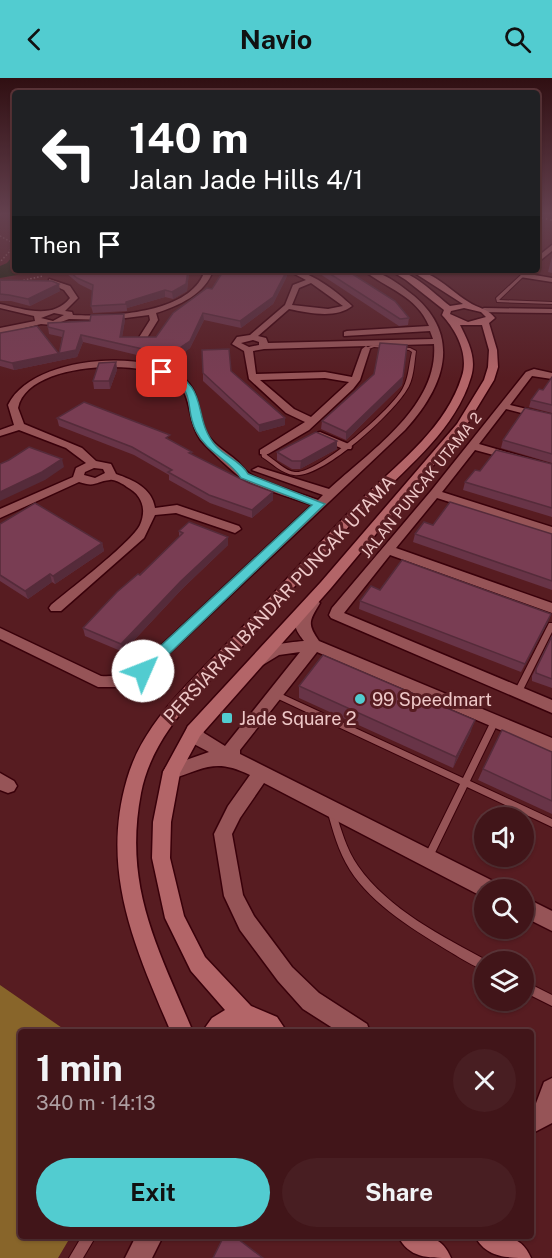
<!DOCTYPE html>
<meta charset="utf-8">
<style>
body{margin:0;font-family:"Public Sans",sans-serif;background:#481e22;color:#f1f3f6;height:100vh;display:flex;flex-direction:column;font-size:22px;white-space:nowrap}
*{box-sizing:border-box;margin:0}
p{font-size:20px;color:#ae9fa2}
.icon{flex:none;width:33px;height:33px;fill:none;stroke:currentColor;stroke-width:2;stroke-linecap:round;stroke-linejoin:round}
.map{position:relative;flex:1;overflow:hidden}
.drawer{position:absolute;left:18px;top:951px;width:516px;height:210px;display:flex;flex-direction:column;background:#411519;border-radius:6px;box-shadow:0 2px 4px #0004,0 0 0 2px #5a3438}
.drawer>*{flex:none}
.guide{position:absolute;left:12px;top:12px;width:528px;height:183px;border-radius:6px;box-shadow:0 2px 4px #0004,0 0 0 2px #5a3438;background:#202124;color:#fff;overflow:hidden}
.fabs{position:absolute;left:474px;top:729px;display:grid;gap:12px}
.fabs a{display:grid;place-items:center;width:60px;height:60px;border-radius:50%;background:#411519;box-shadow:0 2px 4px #0004,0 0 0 2px #5a3438;font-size:30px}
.pin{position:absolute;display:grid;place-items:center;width:51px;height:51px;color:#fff;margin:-26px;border-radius:12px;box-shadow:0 3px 9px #0006}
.me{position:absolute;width:66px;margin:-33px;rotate:46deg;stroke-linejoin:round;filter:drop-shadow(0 0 4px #0008)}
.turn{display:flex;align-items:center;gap:21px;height:126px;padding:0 18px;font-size:27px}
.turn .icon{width:78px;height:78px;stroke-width:2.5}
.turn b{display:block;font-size:42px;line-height:51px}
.then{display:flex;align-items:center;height:57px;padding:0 18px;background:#0003;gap:12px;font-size:22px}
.round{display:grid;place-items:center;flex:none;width:63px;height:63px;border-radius:32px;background:#481e22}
.summary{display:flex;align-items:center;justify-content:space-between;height:102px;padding:0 18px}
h1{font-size:36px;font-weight:700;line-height:45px}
.action{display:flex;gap:12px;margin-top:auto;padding:12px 18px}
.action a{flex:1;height:69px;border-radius:36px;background:#52ccd0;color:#111;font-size:24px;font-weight:700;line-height:69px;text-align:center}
.action a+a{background:#481e22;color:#f1f3f6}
header{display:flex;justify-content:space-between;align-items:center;height:78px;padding:0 18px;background:#52ccd0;color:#111;font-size:27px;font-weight:700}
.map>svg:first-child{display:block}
</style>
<header><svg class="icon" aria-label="back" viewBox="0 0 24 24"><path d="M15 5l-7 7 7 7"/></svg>Navio<svg class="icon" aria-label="search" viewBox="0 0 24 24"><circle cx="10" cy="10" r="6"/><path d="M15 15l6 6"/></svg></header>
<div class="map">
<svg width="552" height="1180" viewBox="0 0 552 1180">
<rect width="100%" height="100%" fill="#571c21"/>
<!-- forest -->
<polygon fill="#88652a" points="0,907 68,954 21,954 21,1158 71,1158 58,1180 0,1180"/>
<!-- water -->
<polygon fill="#091e02" points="15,175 15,192 45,192 0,200 0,188 7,185"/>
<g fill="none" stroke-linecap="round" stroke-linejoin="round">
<defs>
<g id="lane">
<polygon points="522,196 525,197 499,222 552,224 552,226 497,224 496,220"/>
<path d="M373,267L410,270L416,273C414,286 414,302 406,313C392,336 322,401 294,397C282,396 272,385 262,379L261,374L266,373L267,377C275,382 285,393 295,394C317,397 393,330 403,310C409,299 409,285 412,274L409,272L374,269L366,272L364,271Z"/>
<polygon points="549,545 552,545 552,554 521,616 515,616 514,614"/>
<polygon points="275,613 463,700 492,641 498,641 499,643 470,703 552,741 552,749 467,709 431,783 428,784 425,783 423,780 425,777 460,706 272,618 271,616 272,614"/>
<path d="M331,728L334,729L335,732C341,751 346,771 358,788C388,831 443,859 488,883L484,884V892C473,888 462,881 452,875C417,854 372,827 350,792C338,773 333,753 327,732L328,729Z"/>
<polygon points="524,903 552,917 552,928 524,914"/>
<polygon points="82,1158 96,1158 83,1180 69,1180"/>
</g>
<g id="street">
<polygon points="552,167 552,173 537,185 537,179"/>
<path d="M205,192H213C206,216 178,228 156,235L158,242L145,263L138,261L150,242L149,237L110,242L69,241L53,247L41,246L0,256V250L35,243L34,238L0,230V226C23,231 53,242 70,220L64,212L49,205V201L70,208L78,220L65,233L72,234L73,237C110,239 192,236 205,192ZM54,235L64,237L53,243L41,240Z"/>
<path d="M287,192C310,192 336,213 352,228C336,241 309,235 289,231L258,258L266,260L268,265L433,261L430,253L344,258V254L347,253L429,248C417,218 386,210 363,192C379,192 393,202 405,211C464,253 447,306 405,352L143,600L116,609H98L0,561V550L101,598C115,599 125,596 138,589L312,427C289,419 264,412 243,401C238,399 203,366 200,361C186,341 194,314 171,300C138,281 27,284 18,330L24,346L82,370L96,383L111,386L116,396C133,402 152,410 155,430L177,427L239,448L241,451L235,455L176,435L155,437L144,460L61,533H51L49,530L51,527C70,511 131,465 140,447C147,431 142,417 127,409C123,406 114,401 110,402C96,403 96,410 79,404L0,440V431L73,399L76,390L86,385L66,370L19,352L0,358V352L14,347L8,327C31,279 141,270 182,299C200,312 197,333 205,352C211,366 226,373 237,383C241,387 245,393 250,396C268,407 297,414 318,422L323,417L252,392L258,389L329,411C370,373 439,328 434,266L264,271L253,273L256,296L325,294L352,299L362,271L366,268L370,271L360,302L353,311L309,352L268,376H260V372L305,344L286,335L249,301L244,273L232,266L237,259L250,257L285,227L293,207L306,202ZM311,205L343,228L328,231L292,227L299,210ZM253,262L259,264V267L249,269L241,265ZM325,300L349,304L311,339L294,331L260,302ZM94,390L103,391L105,395L95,400L84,397L85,394Z"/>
<polygon points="523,195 552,200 552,204 520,199"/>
<polygon points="484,230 552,231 552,235 481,234 480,232"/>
<polygon points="534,291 552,295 552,301 532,298 510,327 552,337 552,343 506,331 479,366 552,387 552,393 475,372 442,414 552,449 552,457 437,420 396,470 552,525 552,535 390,477 344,535 552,622 552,635 331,540 329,537 332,530 431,413 526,294"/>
<polygon points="320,354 351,367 352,369 351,371 343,371 316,359 316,355"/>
<path d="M313,520L320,525C309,543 307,546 319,563L552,660V674L317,574L240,672V676L497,805L499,812H484L483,819L264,705L240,740L232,756L243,817L254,838L292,889L319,915L367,946L370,954H339L303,931L278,903L240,852L224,818L214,756L228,728L250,697C216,680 205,690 172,701L166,699L163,694L166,689L209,674L192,665L186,653L188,648L194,646L200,648L204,655L225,668L300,574L279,577L261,588L256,587L254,583C265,565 285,565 304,563C301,559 297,554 296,550C294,539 303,523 313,520Z"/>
<polygon points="0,695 14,703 17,708 14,713 8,715 0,712"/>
<polygon points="524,819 552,833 552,853 524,839"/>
<polygon points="552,1000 552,1045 531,1056 531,1030 535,1028 544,1004"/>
<polygon points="136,1158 163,1158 152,1180 125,1180"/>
</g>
<g id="secondary">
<path d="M390,192C413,192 433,215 450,228L463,226L410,192C436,192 454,218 476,228C485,232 488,232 495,240L489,245L497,272L498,289L494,302L466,348L331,510L200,658L180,695L171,744L170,780L184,838L205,879L251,928L277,939L287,954H260L244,950L229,954H202L212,940L225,932L191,893L165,840L152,780L153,744L163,694L188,648L321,504L457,346L484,302L488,289L489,272L482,247H460C468,263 477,280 471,299C456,350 411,386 374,423C330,466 290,514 249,561C208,606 153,652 141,715C123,809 158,870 193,954H171C135,870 100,793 127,701C144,641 198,597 239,553C281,508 322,461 366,417C402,382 447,348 462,298C469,276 456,252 442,237L444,232L406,202ZM464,230L481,234L486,239L468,244L450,236L451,233Z"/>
<path d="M398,1158C422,1158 440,1154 451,1180C427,1180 409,1180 398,1158Z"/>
<path d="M475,1158C499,1158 520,1154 531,1180C507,1180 486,1180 475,1158Z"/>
</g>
</defs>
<!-- lane casing -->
<use href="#lane" stroke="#39000a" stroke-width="2"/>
<!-- street casing -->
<use href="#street" stroke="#39000a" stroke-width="3"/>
<!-- secondary casing -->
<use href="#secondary" stroke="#39000a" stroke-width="3"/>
<!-- path -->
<g stroke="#966467" stroke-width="1.5" stroke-dasharray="1.5 2" stroke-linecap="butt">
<polyline points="0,136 3,136"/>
<polyline points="0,158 13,165 10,173 0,184"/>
<polyline points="55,195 63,192"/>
<polyline points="20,203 43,198"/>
</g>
<!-- lane -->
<use href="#lane" fill="#965457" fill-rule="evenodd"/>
<!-- street -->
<use href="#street" fill="#965457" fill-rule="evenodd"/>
<!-- secondary -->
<use href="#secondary" fill="#b36568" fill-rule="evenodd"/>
<!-- rail -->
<polyline stroke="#b38486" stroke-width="2" stroke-dasharray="1.5 3" stroke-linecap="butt" points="537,139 552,142"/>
</g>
<!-- wall -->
<g fill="#683447">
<polygon points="552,178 552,195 548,194"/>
<polygon points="65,192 189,192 189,194 187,213 173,221 165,219 127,230 127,233 93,235 91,228 93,213 79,206 66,195"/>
<polygon points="314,192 346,192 409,240 408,247 399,248"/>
<polygon points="287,198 273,226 241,250 204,242 190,270 170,285 83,264 77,279 14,292 0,288 0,255 59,276 62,259 49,256 48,249 125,242 122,259 156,259 212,211"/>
<polygon points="0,202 60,213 30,228 11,223 0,223"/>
<polygon points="407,267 402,307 346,362 321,351 322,343"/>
<polygon points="116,284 117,292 110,311 94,311 93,303"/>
<polygon points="231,293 285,347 259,354 203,303 203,295"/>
<polygon points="552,299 552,335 529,329 531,322 543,312"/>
<polygon points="552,336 552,385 501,370 503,362"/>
<polygon points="57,340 171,362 192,376 273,422 252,440 210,425 169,402 169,397 134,377 59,348"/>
<polygon points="337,371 300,391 292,391 277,382 277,374"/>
<polygon points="552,386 552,439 463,412 465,404 480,393"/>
<polygon points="0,446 102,465 104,473 55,506 52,504 28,521 0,503"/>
<polygon points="433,447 552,456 552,512 413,464 415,456"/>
<polygon points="179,453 228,459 228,467 182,511 123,574 85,558 83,550 179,459"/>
<polygon points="380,512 548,544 521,594 359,531 360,523"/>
<polygon points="552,558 552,610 532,603 532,598"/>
<polygon points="299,608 471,653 453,690 299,620"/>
<polygon points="552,674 552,736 478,702 483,691"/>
</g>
<!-- shaded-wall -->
<g fill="#552b3a">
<polygon points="188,192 189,192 189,194 187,213 173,221 172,214"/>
<polygon points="287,192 287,198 273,226 241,250 240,243"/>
<polygon points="59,206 60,213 30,228 28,221"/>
<polygon points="165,212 165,219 127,230 127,233 126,224"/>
<polygon points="203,235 204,242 190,270 170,285 169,277"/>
<polygon points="124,236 125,242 121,266 120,259"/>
<polygon points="81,257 83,264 77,279 14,292 12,285 76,272"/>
<polygon points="116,284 117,292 110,311 109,303"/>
<polygon points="403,299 402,307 346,362 346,354"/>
<polygon points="285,340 285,347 259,354 259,347"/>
<polygon points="337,363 337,371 300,391 301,383"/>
<polygon points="62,381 64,389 45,402 0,423 0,414"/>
<polygon points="273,414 273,422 252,440 252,432"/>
<polygon points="228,459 228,467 182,511 123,574 121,566 181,503"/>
<polygon points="102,465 104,473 55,506 53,498"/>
<polygon points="50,496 52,504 28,521 25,513"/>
<polygon points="551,536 548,544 521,594 525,586"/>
<polygon points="475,642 471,653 453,690 456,679"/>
</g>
<!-- building -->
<g fill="#793d53" stroke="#552b3a" stroke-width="1.5">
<polygon points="68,192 188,192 186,206 172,214 165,212 126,224 126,226 91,228 93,207 77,200"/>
<polygon points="224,192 287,192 273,219 240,243 203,235 190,263 169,277 81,257 76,272 12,285 0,282 0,255 37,248 59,276 64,253 48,249 48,245 90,243 91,237 124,236 120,259 156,259 173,235 207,210 212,211"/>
<polygon points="324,192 346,192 395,223 409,240 400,241"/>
<polygon points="0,202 52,203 59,206 28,221 9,217 0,216"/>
<polygon points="380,265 407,267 403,299 346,354 322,343 374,296"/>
<polygon points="229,271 231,293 285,340 259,347 203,295 202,272"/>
<polygon points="116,284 109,303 93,303 99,285"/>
<polygon points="552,299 552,327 531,322 539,311 543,312"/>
<polygon points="84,324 170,357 166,360 192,374 189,375 249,405 273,414 252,432 209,417 168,394 172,392 132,369 57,340"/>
<polygon points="525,330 552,336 552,376 503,362"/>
<polygon points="316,354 337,363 301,383 292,383 277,374"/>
<polygon points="29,369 62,381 42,394 0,414 0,386 9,382"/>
<polygon points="496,372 552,386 552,430 465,404 475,392 480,393"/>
<polygon points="450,424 552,456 552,503 415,456 424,444 433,447"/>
<polygon points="35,425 102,465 53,498 50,496 25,513 0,497 0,446"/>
<polygon points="189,444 228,459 181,503 121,566 83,550 117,514 138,496 140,497 183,455 179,453"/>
<polygon points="402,482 551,536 525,586 360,523 371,508 380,512"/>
<polygon points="552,558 552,601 536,595 536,591"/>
<polygon points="323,577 475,642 456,679 299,608"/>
<polygon points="502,652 552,674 552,723 483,691"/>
<polygon points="224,1158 234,1158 263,1180 213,1180"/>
</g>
<!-- sky -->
<linearGradient id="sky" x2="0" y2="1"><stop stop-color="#300f12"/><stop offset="0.45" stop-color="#63404e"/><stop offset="1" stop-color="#63404e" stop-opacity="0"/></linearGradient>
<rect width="552" height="301" fill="url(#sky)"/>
<!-- route -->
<path fill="#52ccd0" stroke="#358587" stroke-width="1.5" d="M162,291C213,306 190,339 216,368C226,379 241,383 248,396L325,426L147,597L143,598L136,593L138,589L312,427L241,400C229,381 207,375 196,353C182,325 201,312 159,296L158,294Z"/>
<!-- markers -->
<g fill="#52ccd0" stroke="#571c21" stroke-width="2">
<circle cx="360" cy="621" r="6"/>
<rect x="221" y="634" width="12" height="12" rx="3"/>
</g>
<g text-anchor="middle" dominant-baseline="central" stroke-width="6" stroke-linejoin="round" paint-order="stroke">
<!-- far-street labels -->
<g font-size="15" fill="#eec8c8" stroke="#571c21">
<text transform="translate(421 407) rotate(-51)">JALAN PUNCAK UTAMA 2</text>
</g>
<!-- street labels -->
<g font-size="18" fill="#eec8c8" stroke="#571c21">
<text transform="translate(279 521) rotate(-47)">PERSIARAN BANDAR PUNCAK UTAMA</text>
</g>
<!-- poi labels -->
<g font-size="18" fill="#eec8c8" stroke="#571c21" text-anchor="start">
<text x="372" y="621">99 Speedmart</text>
<text x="239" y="640">Jade Square 2</text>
</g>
</g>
</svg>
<div class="fabs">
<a><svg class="icon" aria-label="sound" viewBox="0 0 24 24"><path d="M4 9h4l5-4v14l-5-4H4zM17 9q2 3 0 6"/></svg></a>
<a><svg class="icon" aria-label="search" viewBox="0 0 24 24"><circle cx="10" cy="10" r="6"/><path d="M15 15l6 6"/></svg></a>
<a><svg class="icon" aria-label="layers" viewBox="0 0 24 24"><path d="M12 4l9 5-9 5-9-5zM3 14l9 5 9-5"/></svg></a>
</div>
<div class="pin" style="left:162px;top:294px;background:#d93025"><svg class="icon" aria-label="arrive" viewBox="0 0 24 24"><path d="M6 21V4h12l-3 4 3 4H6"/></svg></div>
<svg class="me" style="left:143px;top:593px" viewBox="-20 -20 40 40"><circle r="19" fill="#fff"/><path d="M0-13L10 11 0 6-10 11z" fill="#52ccd0"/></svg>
<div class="guide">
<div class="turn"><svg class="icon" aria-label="left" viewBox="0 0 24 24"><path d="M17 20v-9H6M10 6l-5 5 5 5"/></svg><div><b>140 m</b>Jalan Jade Hills 4/1</div></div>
<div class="then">Then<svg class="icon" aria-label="arrive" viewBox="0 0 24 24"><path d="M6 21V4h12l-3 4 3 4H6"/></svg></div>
</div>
<section class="drawer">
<div class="summary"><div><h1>1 min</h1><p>340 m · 14:13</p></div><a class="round"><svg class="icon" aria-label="close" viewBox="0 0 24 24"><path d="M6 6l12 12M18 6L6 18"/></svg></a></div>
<div class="action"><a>Exit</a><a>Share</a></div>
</section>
</div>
